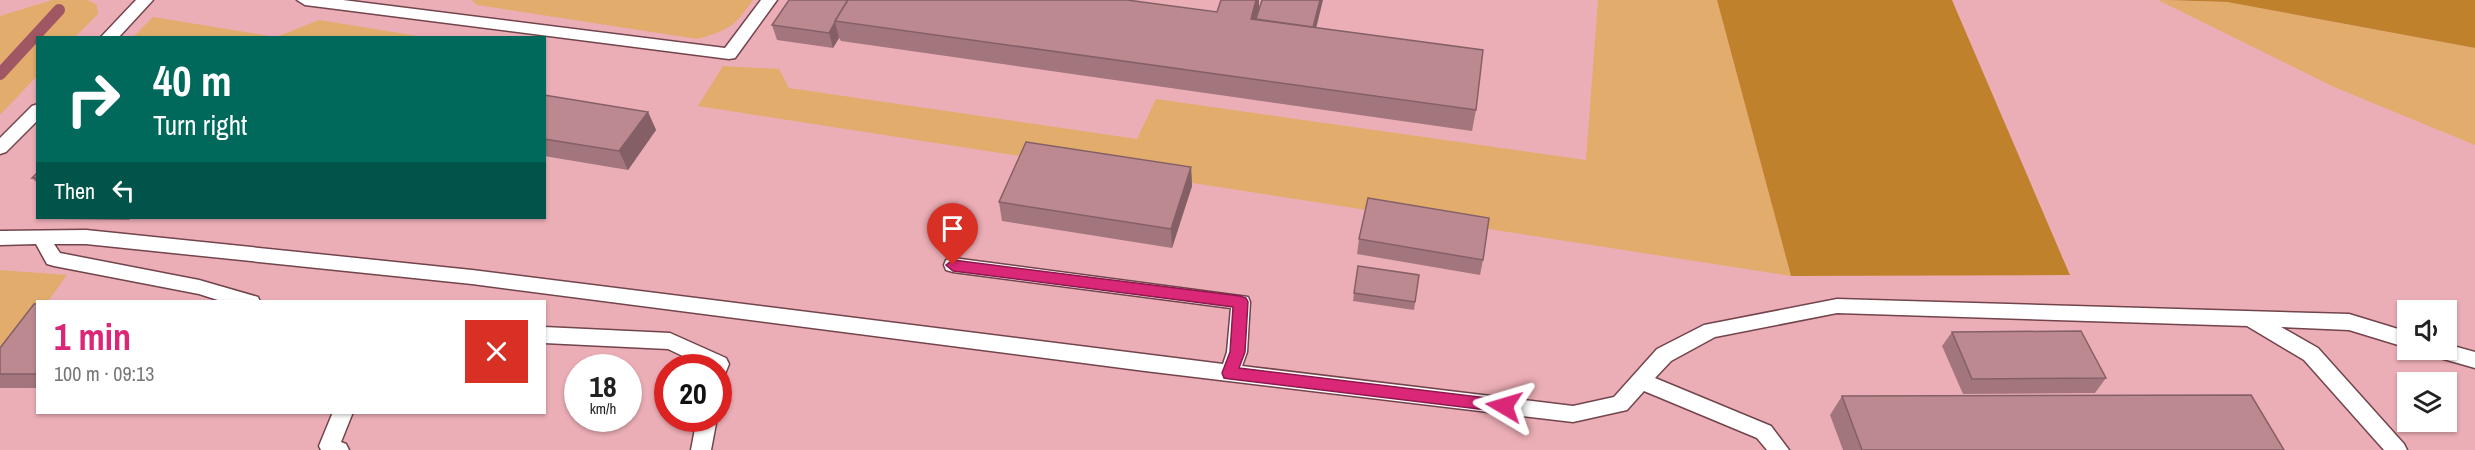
<!DOCTYPE html>
<meta charset="utf-8">
<style>
body{margin:0;font-family:"Archivo Narrow",sans-serif;background:#f6f6f6;color:#222;height:100vh;display:flex;flex-direction:column;font-size:22px;white-space:nowrap}
*{box-sizing:border-box;margin:0}
p{font-size:20px;color:#767676}
.icon{flex:none;width:33px;height:33px;fill:none;stroke:currentColor;stroke-width:2;stroke-linecap:round;stroke-linejoin:round}
.map{position:relative;flex:1;overflow:hidden}
.sheet{position:absolute;left:36px;top:300px;width:510px;height:114px;display:flex;flex-direction:column;background:#fff;border-radius:0px;box-shadow:0 2px 4px #0004}
.sheet>*{flex:none}
.hud{position:absolute;left:36px;top:36px;width:510px;height:183px;border-radius:0px;box-shadow:0 2px 4px #0004;background:#00695c;color:#fff;overflow:hidden}
.buttons{position:absolute;left:2397px;top:300px;display:grid;gap:12px}
.buttons a{display:grid;place-items:center;width:60px;height:60px;border-radius:0px;background:#fff;box-shadow:0 2px 4px #0004;font-size:30px}
.speed{position:absolute;left:564px;top:354px;display:flex;gap:12px;font-size:30px;font-weight:700;text-align:center}
.speed>*{display:grid;place-content:center;width:78px;height:78px;border-radius:50%;background:#fff;box-shadow:0 2px 4px #0004;line-height:1}
.speed small{font-size:15px;font-weight:400}
.speed .limit{border:9px solid #d22;background:#fff;color:#111}
.pin{position:absolute;display:grid;place-items:center;width:51px;height:51px;color:#fff;margin:-62px -26px;border-radius:50% 50% 50% 0;rotate:-45deg;box-shadow:0 0 6px #0007}
.pin .icon{rotate:45deg}
.me{position:absolute;width:66px;margin:-33px;rotate:277deg;stroke-linejoin:round;filter:drop-shadow(0 0 4px #0008)}
.turn{display:flex;align-items:center;gap:21px;height:126px;padding:0 18px;font-size:27px}
.turn .icon{width:78px;height:78px;stroke-width:2.5}
.turn b{display:block;font-size:42px;line-height:51px}
.then{display:flex;align-items:center;height:57px;padding:0 18px;background:#0003;gap:12px;font-size:22px}
.round{display:grid;place-items:center;flex:none;width:63px;height:63px;border-radius:0px;background:#f6f6f6}
.overview{display:flex;align-items:center;justify-content:space-between;height:102px;padding:0 18px}
h1{font-size:36px;font-weight:800;line-height:45px;color:#db2777}
.map>svg:first-child{display:block}
</style>
<div class="map">
<svg width="2475" height="450" viewBox="0 0 2475 450">
<rect width="100%" height="100%" fill="#f2bbc3"/>
<!-- built -->
<path fill="#ecaeb6" fill-rule="evenodd" d="M0,0H1717L1791,276L2070,274L1952,0H2164L2475,48V450H0ZM38,38H544V218H38ZM38,302H544V412H38ZM2408,310H2446V350H2408ZM578,368H628V418H578ZM668,368H718V418H668ZM2408,382H2446V422H2408Z"/>
<!-- green -->
<g fill="#e2ac6c">
<polygon points="52,0 87,0 97,5 98,14 75,37 38,38 37,76 0,115 0,16"/>
<path d="M472,0H753C734,27 729,30 697,39L477,5Z"/>
<polygon points="1598,0 1717,0 1791,276 698,106 723,66 779,69 789,88 1137,139 1156,99 1586,160"/>
<polygon points="2158,0 2227,2 2475,48 2475,145 2334,87"/>
<polygon points="153,17 276,37 319,20 424,37 132,38"/>
<polygon points="0,270 67,275 48,301 38,302 37,316 0,367"/>
</g>
<!-- forest -->
<g fill="#c0812d">
<polygon points="1717,0 1952,0 2070,275 1791,276"/>
<polygon points="2164,0 2475,0 2475,48 2227,2"/>
</g>
<g fill="none" stroke-linecap="round" stroke-linejoin="round">
<!-- stream -->
<polyline stroke="#a15663" stroke-width="12" points="0,74 59,10"/>
<defs>
<g id="service">
<polygon points="136,0 153,0 118,38 100,38"/>
<polygon points="297,0 343,0 725,48 761,0 777,0 735,58 729,59 305,5"/>
<polygon points="38,104 38,120 6,152 0,154 0,138 32,106"/>
<polygon points="86,230 472,270 1223,364 1227,352 1231,308 953,272 946,270 944,265 946,260 953,258 1248,297 1250,302 1247,352 1242,366 1573,406 1614,397 1657,349 1704,325 1837,299 2349,314 2408,332 2408,348 2349,330 2281,327 2318,348 2404,444 2407,450 2384,450 2304,360 2247,326 1837,313 1715,337 1671,361 1655,378 1771,426 1789,450 1767,450 1757,438 1644,391 1627,410 1573,422 1145,371 472,284 86,244 54,244 60,253 199,280 258,297 260,302 224,302 199,294 54,266 47,264 36,244 0,245 0,231"/>
<polygon points="544,327 670,333 726,358 729,364 725,374 718,376 718,368 708,368 668,349 544,343"/>
<polygon points="2446,344 2475,352 2475,368 2433,356 2431,350 2446,350"/>
<polygon points="333,412 353,412 341,442 346,444 349,450 321,450 319,446"/>
<polygon points="697,418 717,418 711,450 691,450"/>
</g>
</defs>
<!-- service casing -->
<use href="#service" stroke="#72444c" stroke-width="3"/>
<!-- service -->
<use href="#service" fill="#fff" fill-rule="evenodd"/>
</g>
<!-- wall -->
<g fill="#a3767d">
<polygon points="789,0 1217,12 1221,0 1259,0 1259,9 1316,27 1476,110 1472,131 841,41 839,38 833,48 777,40 772,25"/>
<polygon points="544,95 648,112 656,130 628,170 544,156"/>
<polygon points="1191,167 1192,186 1172,248 1002,221 999,202"/>
<polygon points="38,172 38,184 32,178"/>
<polygon points="52,218 131,218 129,220 54,219"/>
<polygon points="1359,239 1483,260 1480,275 1357,254"/>
<polygon points="1419,275 1414,310 1353,301 1354,293"/>
<polygon points="38,304 38,388 0,388 0,348"/>
<polygon points="1952,332 2106,378 2095,393 1963,394 1942,346"/>
<polygon points="1842,396 2284,450 1843,450 1830,415"/>
</g>
<!-- shaded-wall -->
<g fill="#846066">
<polygon points="1256,0 1259,0 1259,11 1251,39 1251,19"/>
<polygon points="1320,0 1323,0 1312,45 1313,29"/>
<polygon points="835,22 839,38 833,48 829,33"/>
<polygon points="648,112 656,130 628,170 619,151"/>
<polygon points="1191,167 1192,186 1172,248 1171,229"/>
</g>
<!-- building -->
<g fill="#bd8991" stroke="#846066" stroke-width="1.5">
<polygon points="789,0 848,0 835,21 835,22 829,33 772,25"/>
<polygon points="848,0 1127,0 1217,12 1221,0 1256,0 1251,19 1483,50 1476,110 835,21"/>
<polygon points="1262,0 1320,0 1313,27 1256,19"/>
<polygon points="152,37 209,38 151,38"/>
<polygon points="544,95 648,112 619,151 544,139"/>
<polygon points="1026,142 1191,167 1171,229 999,202"/>
<polygon points="38,172 38,178 32,178"/>
<polygon points="1368,198 1489,218 1483,260 1359,239"/>
<polygon points="1358,266 1419,275 1415,302 1354,293"/>
<polygon points="34,304 38,304 38,374 0,374 0,348"/>
<polygon points="2081,331 2106,378 1972,379 1952,332"/>
<polygon points="2251,395 2284,450 1862,450 1842,396"/>
</g>
<!-- route -->
<polygon fill="#db2777" stroke="#8e194d" stroke-width="1.5" points="953,260 1240,296 1246,298 1248,302 1245,352 1239,368 1504,400 1509,402 1512,406 1509,411 1504,412 1230,379 1224,378 1222,373 1230,352 1233,307 953,271 946,265"/>
</svg>
<div class="buttons">
<a><svg class="icon" aria-label="sound" viewBox="0 0 24 24"><path d="M4 9h4l5-4v14l-5-4H4zM17 9q2 3 0 6"/></svg></a>
<a><svg class="icon" aria-label="layers" viewBox="0 0 24 24"><path d="M12 4l9 5-9 5-9-5zM3 14l9 5 9-5"/></svg></a>
</div>
<div class="speed"><div>18<small>km/h</small></div><div class="limit">20</div></div>
<div class="pin" style="left:953px;top:265px;background:#d93025"><svg class="icon" aria-label="arrive" viewBox="0 0 24 24"><path d="M6 21V4h12l-3 4 3 4H6"/></svg></div>
<svg class="me" style="left:1504px;top:406px" viewBox="-20 -20 40 40"><path d="M0-17L14 15 0 8-14 15z" fill="#db2777" stroke="#fff" stroke-width="4"/></svg>
<div class="hud">
<div class="turn"><svg class="icon" aria-label="right" viewBox="0 0 24 24"><path d="M7 20v-9h11M14 6l5 5-5 5"/></svg><div><b>40 m</b>Turn right</div></div>
<div class="then">Then<svg class="icon" aria-label="left" viewBox="0 0 24 24"><path d="M17 20v-9H6M10 6l-5 5 5 5"/></svg></div>
</div>
<section class="sheet">
<div class="overview"><div><h1>1 min</h1><p>100 m · 09:13</p></div><a class="round" style="background:#d93025;color:#fff"><svg class="icon" aria-label="close" viewBox="0 0 24 24"><path d="M6 6l12 12M18 6L6 18"/></svg></a></div>
</section>
</div>
